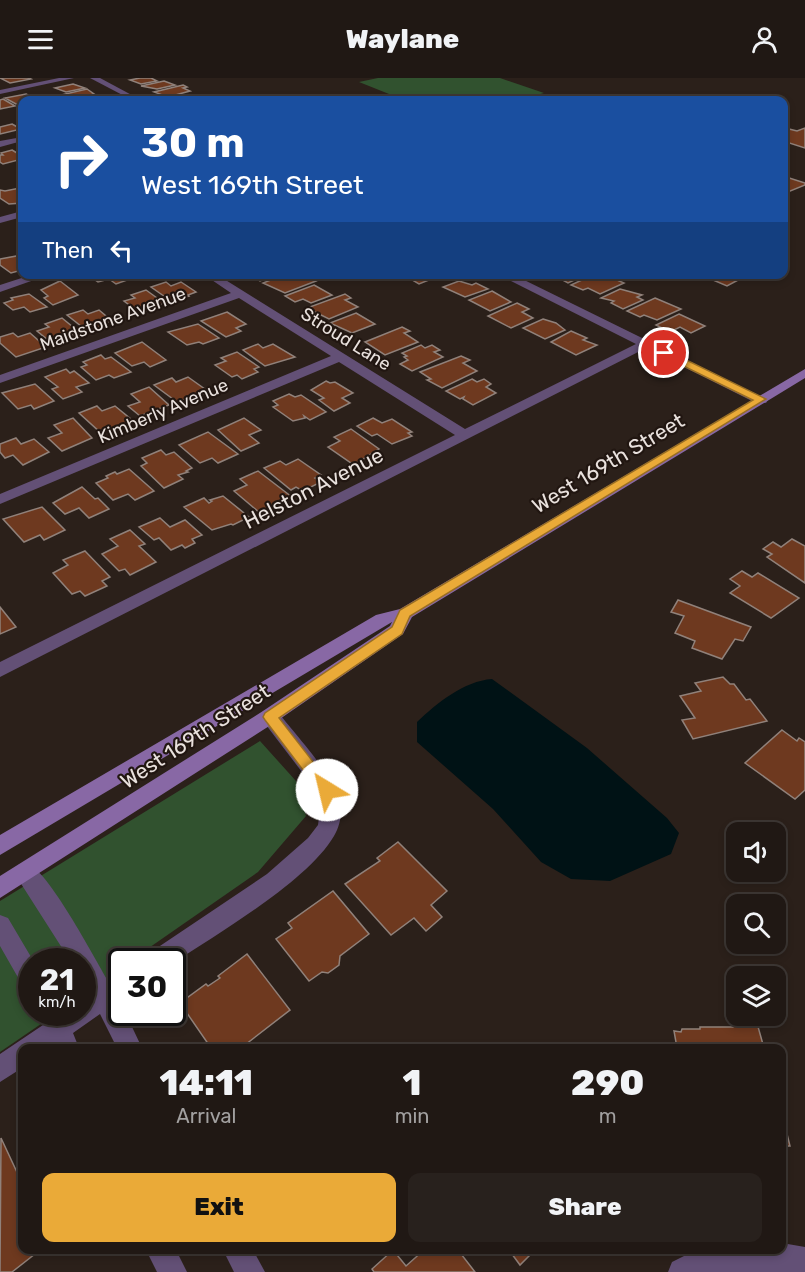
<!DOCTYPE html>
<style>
body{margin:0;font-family:Rubik,sans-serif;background:#28211d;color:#f1f3f6;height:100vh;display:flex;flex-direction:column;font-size:22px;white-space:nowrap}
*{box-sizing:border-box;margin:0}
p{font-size:20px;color:#a2a0a0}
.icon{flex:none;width:33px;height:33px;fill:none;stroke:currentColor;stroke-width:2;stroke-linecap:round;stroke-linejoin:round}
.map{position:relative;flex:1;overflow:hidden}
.details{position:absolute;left:18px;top:966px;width:768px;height:210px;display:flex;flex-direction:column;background:#201814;border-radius:12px;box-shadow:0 3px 9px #0003,0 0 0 2px #3d3734}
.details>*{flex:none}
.hud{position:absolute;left:18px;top:18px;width:770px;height:183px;border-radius:12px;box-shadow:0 3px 9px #0003,0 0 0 2px #3d3734;background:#1a4fa0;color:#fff;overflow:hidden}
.controls{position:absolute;left:726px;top:744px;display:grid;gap:12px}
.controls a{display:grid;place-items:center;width:60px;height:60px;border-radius:12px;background:#201814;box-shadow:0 3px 9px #0003,0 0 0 2px #3d3734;font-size:30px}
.speed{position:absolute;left:18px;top:870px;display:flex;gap:12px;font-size:30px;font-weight:700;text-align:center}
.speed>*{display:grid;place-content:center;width:78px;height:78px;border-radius:50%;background:#201814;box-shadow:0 3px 9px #0003,0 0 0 2px #3d3734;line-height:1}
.speed small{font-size:15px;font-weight:400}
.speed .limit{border:3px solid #111;border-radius:9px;background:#fff;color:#111}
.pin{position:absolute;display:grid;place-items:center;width:51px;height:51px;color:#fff;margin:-26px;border:3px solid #fff;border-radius:50%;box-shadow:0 2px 6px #0007}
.me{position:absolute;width:66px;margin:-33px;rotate:324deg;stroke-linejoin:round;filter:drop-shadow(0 0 4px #0008)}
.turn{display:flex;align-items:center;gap:21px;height:126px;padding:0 24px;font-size:27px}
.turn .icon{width:78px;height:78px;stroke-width:2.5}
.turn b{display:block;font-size:42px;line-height:51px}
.then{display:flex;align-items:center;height:57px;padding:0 24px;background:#0003;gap:12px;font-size:22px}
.eta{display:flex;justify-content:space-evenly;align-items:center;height:102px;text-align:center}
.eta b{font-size:36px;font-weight:800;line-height:42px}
.cta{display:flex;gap:12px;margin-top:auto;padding:12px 24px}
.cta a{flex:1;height:69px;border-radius:12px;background:#eaaa38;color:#111;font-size:24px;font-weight:800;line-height:69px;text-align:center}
.cta a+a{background:#28211d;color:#f1f3f6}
header{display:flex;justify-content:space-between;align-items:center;height:78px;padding:0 24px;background:#201814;font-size:27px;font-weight:800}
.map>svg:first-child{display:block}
</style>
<header><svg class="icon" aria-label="menu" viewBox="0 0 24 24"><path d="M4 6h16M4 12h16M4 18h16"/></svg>Waylane<svg class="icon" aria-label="person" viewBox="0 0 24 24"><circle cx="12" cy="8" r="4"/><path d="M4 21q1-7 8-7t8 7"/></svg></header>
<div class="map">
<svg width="805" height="1194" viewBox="0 0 805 1194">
<rect width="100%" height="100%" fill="#2b201a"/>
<!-- green -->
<g fill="#31522f">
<polygon points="378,0 500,0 544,15 520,22 404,22 359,4"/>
<polygon points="260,663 296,703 306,738 258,794 130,883 122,884 121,889 83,917 82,884 32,884 32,934 57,935 0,974 0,823"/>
</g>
<!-- water -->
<path fill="#001215" d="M492,601L587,670L667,740L679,755L671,776L610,803L571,801L541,784L493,731L417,664V644C437,625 464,603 492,601Z"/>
<!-- building -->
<g fill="#6e391f" stroke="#90817a" stroke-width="1.5">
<polygon points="0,0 29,0 31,1 10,5"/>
<polygon points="140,0 151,0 157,3 141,6 130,2"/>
<polygon points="164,3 175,7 157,11 141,8"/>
<polygon points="73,6 85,10 66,14 55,10"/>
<polygon points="183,7 187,9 183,10 190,13 168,19 154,14"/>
<polygon points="87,11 94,16 70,22 61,17"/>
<polygon points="26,16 37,22 22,22 22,25 16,26 5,20"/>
<polygon points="99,17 107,22 79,21"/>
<polygon points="3,21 15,28 0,31 0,22"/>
<polygon points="12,46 21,51 0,56 0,49"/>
<polygon points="785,50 797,53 805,50 805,70 783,63 783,51"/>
<polygon points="12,72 22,78 22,81 3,86 0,84 0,77 3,77 1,75"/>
<polygon points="783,98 805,105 805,107 783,116"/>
<polygon points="20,110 22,111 22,125 9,126 0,120 0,112 5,113"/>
<polygon points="22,177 22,192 11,195 0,187 0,181"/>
<polygon points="123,196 130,201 116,206 109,201 98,204 88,197"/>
<polygon points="253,196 278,196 260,203 250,197"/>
<polygon points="286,196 305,196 316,203 285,215 263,205"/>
<polygon points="402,196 444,196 419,206"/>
<polygon points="580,196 575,198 579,200 568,205 553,197"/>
<polygon points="595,196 603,196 624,205 600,216 588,210 583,212 571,207"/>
<polygon points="699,196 728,196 740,201 727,208"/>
<polygon points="60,203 78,217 53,227 44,220 48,218 41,212"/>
<polygon points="459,203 472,207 476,205 488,211 465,219 443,209"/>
<polygon points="166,204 171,208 181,204 196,214 188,217 189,218 171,223 151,209"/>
<polygon points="314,207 332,217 311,225 303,221 295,224 285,218"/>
<polygon points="620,211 642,217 637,219 643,222 623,231 611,225 614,223 601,220"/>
<polygon points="146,212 164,225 141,236 124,223 135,220 131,217"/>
<polygon points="492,213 511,224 490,233 469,222"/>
<polygon points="29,216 47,229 30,234 24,229 13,232 4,225 13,222 11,220"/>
<polygon points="345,216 351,220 345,222 358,229 329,241 307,230"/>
<polygon points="655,220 681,231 657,242 644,237 640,239 627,233"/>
<polygon points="517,225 529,231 522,234 533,240 511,250 488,238"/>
<polygon points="83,232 88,236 99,232 112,243 103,246 106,248 86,252 67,237"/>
<polygon points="227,234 246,246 236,250 241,253 226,259 201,243"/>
<polygon points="356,235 375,246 352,255 330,245"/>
<polygon points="679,236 705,248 691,255 680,249 670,254 656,247"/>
<polygon points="62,240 79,254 53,266 37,253 49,249 45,246"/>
<polygon points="543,241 556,245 565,252 545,261 523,250"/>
<polygon points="198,246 219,260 203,266 199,264 187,267 168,254"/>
<polygon points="402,249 410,253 404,255 418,264 385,277 365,264"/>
<polygon points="571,253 587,260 583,262 597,267 576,277 551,264"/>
<polygon points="13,255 18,259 30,255 46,269 16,279 0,265 0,259"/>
<polygon points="142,264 166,282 150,289 144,284 132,288 115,275"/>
<polygon points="258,266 263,270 273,266 295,279 265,288 243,272"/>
<polygon points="421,267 425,270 432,267 440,272 434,274 443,279 412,293 400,286 408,282 404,279 407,278 402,275"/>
<polygon points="237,274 259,289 254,291 258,294 242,301 237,297 232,299 215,287 226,283 221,280"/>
<polygon points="101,277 105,281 111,279 131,294 114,300 109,297 96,302 81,289 87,287 83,284"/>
<polygon points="461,278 470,282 463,285 477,293 442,310 427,302 431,301 420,294"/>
<polygon points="66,291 70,295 74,293 89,305 76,309 82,314 63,321 52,311 58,309 45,299"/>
<polygon points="188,299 209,314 177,324 154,307 172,300 176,304"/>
<polygon points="472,301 477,304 484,301 491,306 486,309 496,315 473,327 463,321 464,319 460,321 446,313"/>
<polygon points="326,303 330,305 335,304 353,315 342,320 350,325 334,333 319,322 324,320 311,312"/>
<polygon points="35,306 54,323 34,331 31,327 18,331 2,315"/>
<polygon points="149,309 169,327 140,338 128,328 140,324 131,316"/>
<polygon points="289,316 295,319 301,317 326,334 310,342 304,338 305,340 293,343 273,329 278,327 273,323"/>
<polygon points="97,328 102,333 115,328 132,342 114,352 112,350 101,355 79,335"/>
<polygon points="73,340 92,360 62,373 48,360 62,355 54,347"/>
<polygon points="244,340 261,352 249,357 259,365 241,373 218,352"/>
<polygon points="373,340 382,345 392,341 412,354 408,355 412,358 392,366 377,356 372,358 357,348"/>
<polygon points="351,351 379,371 354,387 328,369 340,363 334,359"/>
<polygon points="208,354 238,376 218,385 212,380 200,385 179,367"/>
<polygon points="16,360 21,366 34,361 49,374 23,387 13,377 5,380 0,374 0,366"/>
<polygon points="161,372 166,377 174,374 192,390 186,393 188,394 178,397 183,401 164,410 141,388 147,385 142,380"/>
<polygon points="298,381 321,397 315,400 321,404 303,413 296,409 291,412 264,390 280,383 286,387"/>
<polygon points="129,391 154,413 135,422 128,416 113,422 96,405 108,400 106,398 115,394 117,396"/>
<polygon points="258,393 292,419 260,435 234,413 247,407 240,401"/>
<polygon points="82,409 95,421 98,420 109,431 89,440 79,430 65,436 53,425"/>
<polygon points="223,418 249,439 233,447 231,446 212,452 184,429 204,420 209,425 212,423 210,422"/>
<polygon points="42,429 65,452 44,462 40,457 24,464 3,441"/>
<polygon points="160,440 170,449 185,442 202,457 192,461 195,465 185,470 182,467 171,472 159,460 154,462 139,449"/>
<polygon points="130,452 145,466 139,468 156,484 130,497 125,491 119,493 102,476 118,468 110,461"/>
<polygon points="792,461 805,468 805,505 767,479 772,476 763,471 773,464 781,469"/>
<polygon points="85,473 110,499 102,503 107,508 85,518 80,513 72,516 53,495 68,487 63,482"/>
<polygon points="742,493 752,499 758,495 799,520 771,540 730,515 740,508 730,501"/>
<polygon points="678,522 751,549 743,563 735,561 722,581 692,570 695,563 675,555 684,538 671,534"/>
<polygon points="0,529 16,549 0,556"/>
<polygon points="723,599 730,606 734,606 746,622 750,621 767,643 693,661 682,642 695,640 680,618 701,613 695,605"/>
<polygon points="782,652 797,663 799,660 805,664 805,712 795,721 745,685"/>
<polygon points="398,764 447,813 431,827 442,839 426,853 414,840 391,857 345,806 380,783 377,780"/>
<polygon points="333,813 369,856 340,878 339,887 328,895 322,894 309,903 276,861 292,850 288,845"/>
<polygon points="247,876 290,932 241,970 211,970 180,925 206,906 208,908 220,900 218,898"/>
<polygon points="732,934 736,934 736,938 755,938 764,970 677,970 674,953 681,954 682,951 700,951 700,949 733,949"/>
<polygon points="782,1036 790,1068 782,1068"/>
<polygon points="1,1060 22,1105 22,1172 40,1172 12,1194 0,1194"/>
<polygon points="393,1172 406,1188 424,1172 458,1172 475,1194 374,1194 372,1191"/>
<polygon points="509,1172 541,1172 536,1177 533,1174 520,1187"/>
</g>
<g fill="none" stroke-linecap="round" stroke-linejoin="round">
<!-- street -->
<g fill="#635076" fill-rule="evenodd">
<polygon points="59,0 74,0 0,16 0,12"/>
<polygon points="90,0 100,0 141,22 132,22"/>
<polygon points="22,59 22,63 0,69 0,63"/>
<polygon points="22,133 22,139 0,145 0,139"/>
<polygon points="34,196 51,196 0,214 0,207"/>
<polygon points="203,196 216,196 465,351 636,266 497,196 512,196 768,322 766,325 756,325 646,270 0,599 0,584 455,357 339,284 0,426 0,416 331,278 239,220 0,305 0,297 231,215"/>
<path d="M270,631L277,633C292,652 333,698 339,718C343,731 341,746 334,758C307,804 218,855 172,886V884H145L148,876L267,796L308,760L318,747L320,732L318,715L263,643L261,638L263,633Z"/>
<path d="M26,784C48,792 94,879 108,903L122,896V921L119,923L122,934H125L142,970H117L100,936L73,955L79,970H54L53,969L22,970V990L0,1004V976L43,947L37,934H82V920L89,915L82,904V884H71L18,801L15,794L18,787Z"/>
<polygon points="0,837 8,840 34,884 32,884 32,913 24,910 0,868"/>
<polygon points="782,1165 805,1169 805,1194 668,1194 672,1184 694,1173 782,1172"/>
<polygon points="146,1172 176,1172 187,1194 157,1194"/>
<polygon points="223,1172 253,1172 265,1194 234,1194"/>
</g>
<!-- secondary -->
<polygon fill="#8868a5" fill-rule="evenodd" points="805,291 805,300 412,539 403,556 277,643 0,820 0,798 263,633 390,548 392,544 0,777 0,757 376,537 400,531"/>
</g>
<!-- route -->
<polygon fill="#eaaa38" stroke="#986e24" stroke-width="1.5" points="661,273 668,273 766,321 410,538 402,556 279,640 335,712 333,717 327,718 322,717 265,642 263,639 265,635 392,549 400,532 753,322 661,277"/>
<g text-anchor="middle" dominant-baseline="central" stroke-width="4.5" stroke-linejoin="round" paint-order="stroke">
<!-- far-street labels -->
<g font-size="18" fill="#e9e1dd" stroke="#211611">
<text transform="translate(113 241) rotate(-20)">Maidstone Avenue</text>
<text transform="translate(346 261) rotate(32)">Stroud Lane</text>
<text transform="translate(163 333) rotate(-23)">Kimberly Avenue</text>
</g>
<!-- street labels -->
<g font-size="21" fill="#e9e1dd" stroke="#211611">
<text transform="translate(608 385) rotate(-31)">West 169th Street</text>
<text transform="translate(313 410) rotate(-27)">Helston Avenue</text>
<text transform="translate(195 658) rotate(-33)">West 169th Street</text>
</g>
</g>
</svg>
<div class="controls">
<a><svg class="icon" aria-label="sound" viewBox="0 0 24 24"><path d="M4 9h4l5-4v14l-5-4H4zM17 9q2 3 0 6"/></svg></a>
<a><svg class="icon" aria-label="search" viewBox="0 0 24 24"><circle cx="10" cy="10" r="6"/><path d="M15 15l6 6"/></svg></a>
<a><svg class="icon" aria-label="layers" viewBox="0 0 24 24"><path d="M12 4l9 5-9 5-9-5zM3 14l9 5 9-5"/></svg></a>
</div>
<div class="speed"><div>21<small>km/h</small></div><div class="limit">30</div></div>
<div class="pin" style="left:664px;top:275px;background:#d93025"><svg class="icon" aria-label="arrive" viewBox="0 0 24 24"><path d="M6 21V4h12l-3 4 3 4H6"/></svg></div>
<svg class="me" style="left:327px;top:712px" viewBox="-20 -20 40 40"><circle r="19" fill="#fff"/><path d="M0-13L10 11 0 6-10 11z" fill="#eaaa38"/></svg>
<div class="hud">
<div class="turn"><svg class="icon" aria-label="right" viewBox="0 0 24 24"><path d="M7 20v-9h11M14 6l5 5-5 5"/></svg><div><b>30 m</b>West 169th Street</div></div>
<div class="then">Then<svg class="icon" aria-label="left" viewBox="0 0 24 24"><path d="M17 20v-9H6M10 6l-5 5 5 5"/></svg></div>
</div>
<section class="details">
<div class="eta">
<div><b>14:11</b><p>Arrival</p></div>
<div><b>1</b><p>min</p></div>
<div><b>290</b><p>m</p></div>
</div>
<div class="cta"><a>Exit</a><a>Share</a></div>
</section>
</div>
